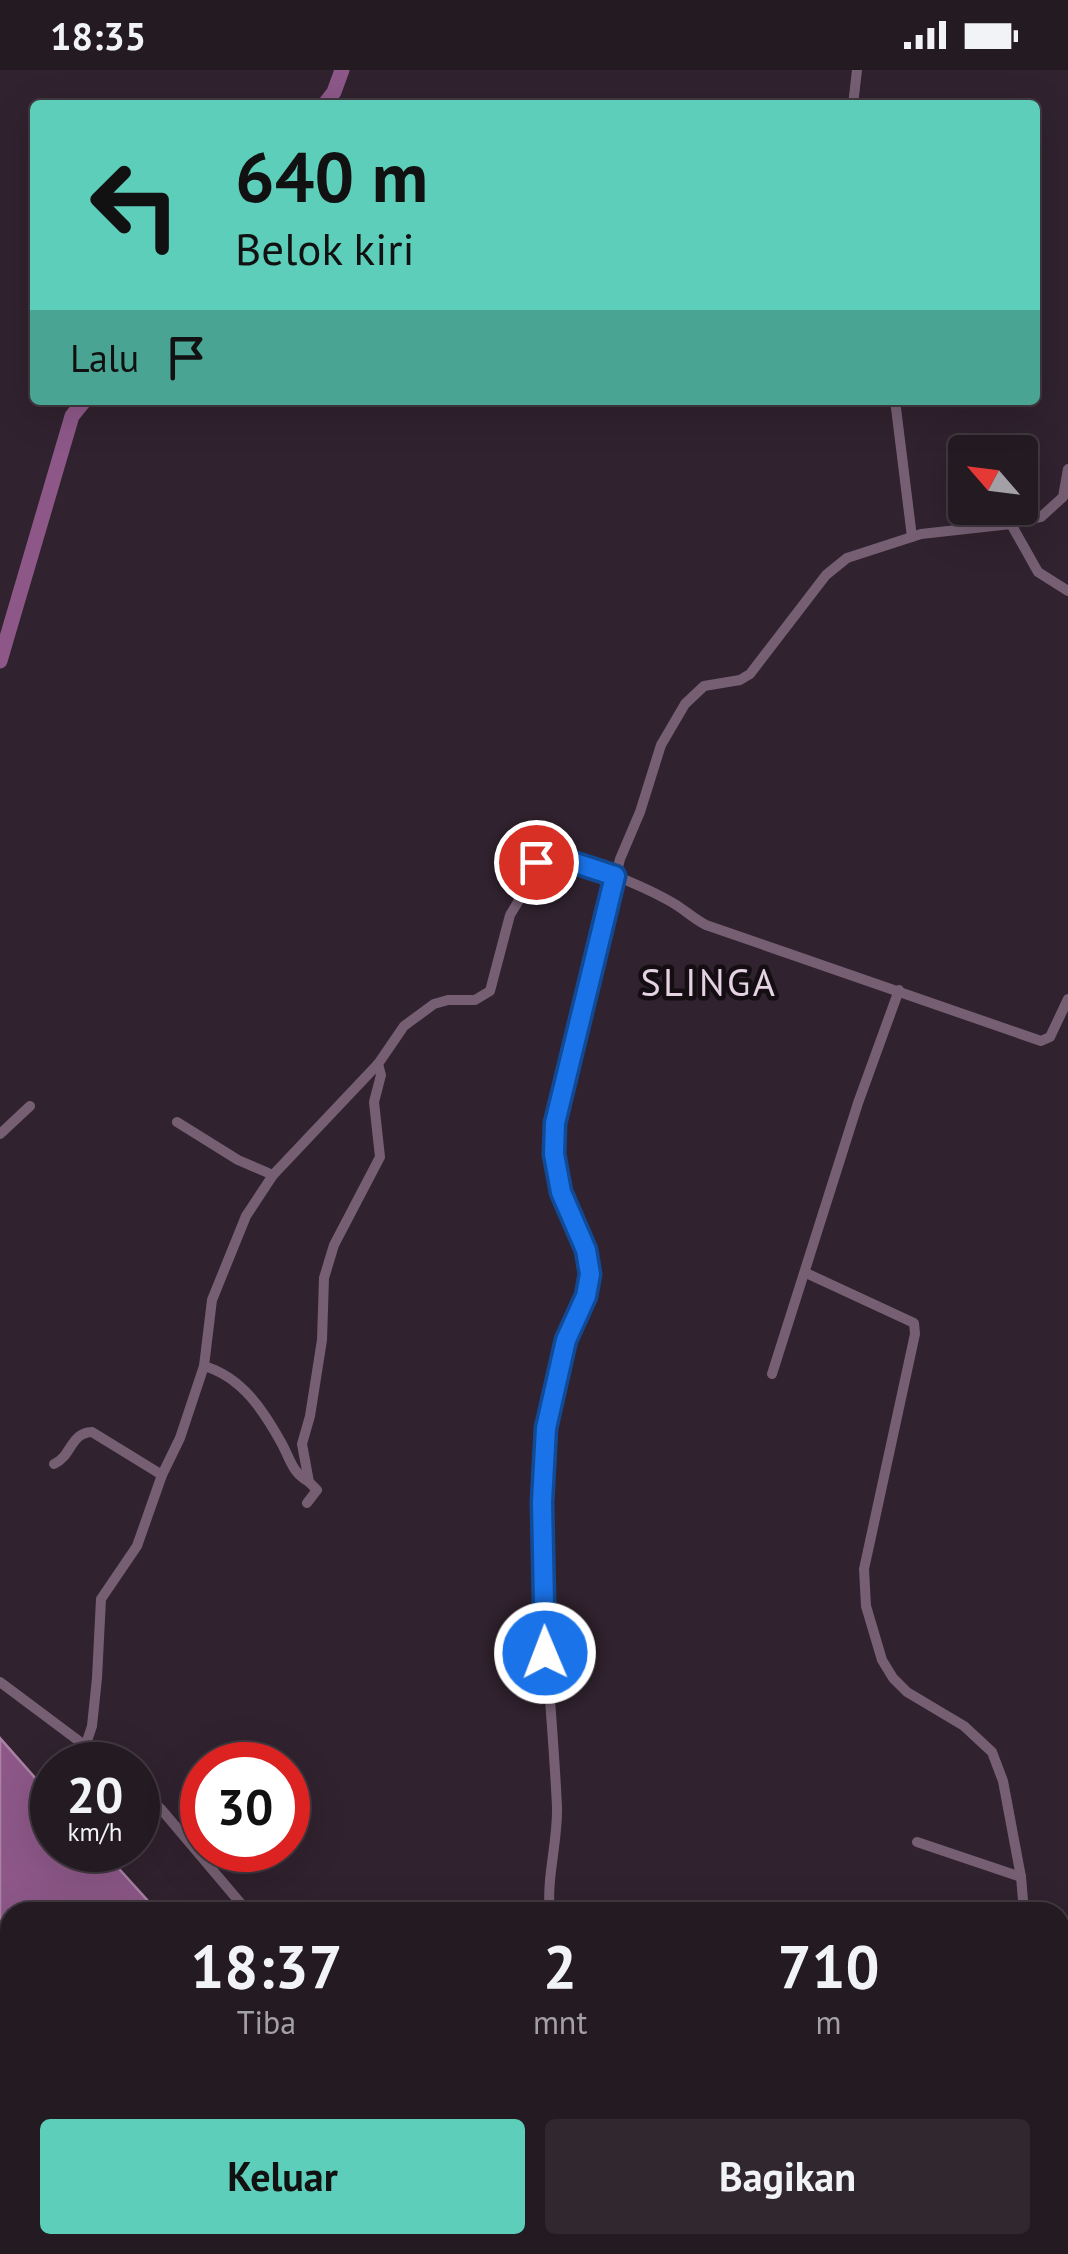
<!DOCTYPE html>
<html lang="id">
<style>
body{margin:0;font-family:"PT Sans",sans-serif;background:#30272f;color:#f1f3f6;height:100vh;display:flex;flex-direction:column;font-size:38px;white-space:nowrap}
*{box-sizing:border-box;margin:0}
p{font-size:32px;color:#a3a1a5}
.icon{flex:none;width:55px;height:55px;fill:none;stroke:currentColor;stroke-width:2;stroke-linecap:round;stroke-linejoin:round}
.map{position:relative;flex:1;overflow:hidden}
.side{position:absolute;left:0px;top:1832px;width:1070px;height:352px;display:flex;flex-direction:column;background:#241a22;border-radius:30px 30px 0 0;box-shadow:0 10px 40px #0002,0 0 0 2px #413840}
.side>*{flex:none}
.hud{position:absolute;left:30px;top:30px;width:1010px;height:305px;border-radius:10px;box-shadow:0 10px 40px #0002,0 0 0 2px #413840;background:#5cceba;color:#111;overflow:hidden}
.needle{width:65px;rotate:298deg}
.buttons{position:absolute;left:948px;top:365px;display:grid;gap:20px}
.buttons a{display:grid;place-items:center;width:90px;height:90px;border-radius:10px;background:#241a22;box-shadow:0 10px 40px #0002,0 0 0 2px #413840;font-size:50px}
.speed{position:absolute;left:30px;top:1672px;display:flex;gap:20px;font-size:50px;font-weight:700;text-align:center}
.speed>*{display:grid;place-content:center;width:130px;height:130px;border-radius:50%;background:#241a22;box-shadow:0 10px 40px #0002,0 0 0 2px #413840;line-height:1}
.speed small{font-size:25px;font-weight:400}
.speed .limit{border:15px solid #d22;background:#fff;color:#111}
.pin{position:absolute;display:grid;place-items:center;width:85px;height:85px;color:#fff;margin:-42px;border:5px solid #fff;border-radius:50%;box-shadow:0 2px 10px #0007}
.me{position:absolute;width:110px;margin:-55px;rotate:359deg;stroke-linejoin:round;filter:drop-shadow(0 0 8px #0008)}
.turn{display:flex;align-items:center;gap:35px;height:210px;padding:0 40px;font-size:45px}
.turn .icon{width:130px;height:130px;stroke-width:2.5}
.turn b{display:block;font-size:70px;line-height:85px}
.then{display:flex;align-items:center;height:95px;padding:0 40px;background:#0003;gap:20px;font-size:38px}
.eta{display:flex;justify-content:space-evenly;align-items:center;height:170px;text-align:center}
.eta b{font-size:60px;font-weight:700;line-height:70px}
.button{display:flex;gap:20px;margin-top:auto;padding:20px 40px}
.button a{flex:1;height:115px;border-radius:10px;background:#5cceba;color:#111;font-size:40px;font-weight:700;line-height:115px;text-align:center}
.button a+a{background:#30272f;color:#f1f3f6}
.status{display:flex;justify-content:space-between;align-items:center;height:70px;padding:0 50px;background:#241a22;direction:ltr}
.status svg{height:28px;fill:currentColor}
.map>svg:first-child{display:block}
</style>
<div class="status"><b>18:35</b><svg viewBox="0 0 49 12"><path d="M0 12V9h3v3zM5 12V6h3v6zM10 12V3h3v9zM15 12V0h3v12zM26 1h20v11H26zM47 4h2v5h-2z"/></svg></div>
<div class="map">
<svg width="1068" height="2184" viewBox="0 0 1068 2184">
<rect width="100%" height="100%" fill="#30222e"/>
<!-- water -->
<g fill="#8d5888" stroke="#aa82a6" stroke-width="2.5">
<polygon points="0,1668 52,1727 52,1780 102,1780 158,1842 10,1842 10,1940 0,1929"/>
<polygon points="343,2175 475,2175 492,2184 342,2184"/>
</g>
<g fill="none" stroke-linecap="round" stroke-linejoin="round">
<!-- stream -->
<polyline stroke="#aa82a6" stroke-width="2.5" points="324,2184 336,2175"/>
<!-- river -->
<g stroke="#8d5888" stroke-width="15">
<polyline points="324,35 334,22 342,0"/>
<polyline points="0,591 72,346 85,330"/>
</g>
<!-- minor -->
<g stroke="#765f73" stroke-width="10">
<polyline points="853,35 857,0"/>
<polyline points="895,330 912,467"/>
<polyline points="1011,454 1038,502 1068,521"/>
<polyline points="177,1052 238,1090 273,1105"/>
<polyline points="0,1064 30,1036"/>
<polyline points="806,1203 914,1253 915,1264 864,1499 866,1536 882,1590 893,1608 907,1622 964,1656 992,1682 1003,1711 1021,1807 1024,1842"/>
<path d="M204,1296C242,1307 264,1341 282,1374C291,1391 292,1402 309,1412"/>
<polyline points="772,1304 858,1033 899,920"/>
<path d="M54,1394C72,1386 70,1363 92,1362L162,1405"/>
<polyline points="307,1433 317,1420 309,1412 302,1374 310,1346 322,1270 324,1208 334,1175 380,1087 374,1032 381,1005 378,994"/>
<polyline points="0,1612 111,1695"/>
<path d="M86,1674L92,1656L97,1608L101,1529L137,1476L162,1405L180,1368L204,1296L212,1230L246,1146L273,1105L378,994L404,956L434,934L448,930H475L490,921L510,845L529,814L541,786C563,780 651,820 673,833C685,840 694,849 706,855L1041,971L1050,967L1068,929"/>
<polyline points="138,1717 161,1739 248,1842"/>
<polyline points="917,1772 1021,1807"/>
<path d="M550,1842C546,1808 558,1772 557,1737C551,1606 531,1475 548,1343C552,1317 559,1287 569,1262C576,1244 588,1226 590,1206C591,1185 579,1168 571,1149C558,1117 554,1087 555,1053L620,789L640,742L661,675L685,634L704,616L740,610L750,604L826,505L847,488L921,464L1011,454L1041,447L1063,427L1068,399"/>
<polyline points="1060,1894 1068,1899"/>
<polyline points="1060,2013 1068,2018"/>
<polyline points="742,2175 751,2184"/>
<polyline points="296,2184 310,2176"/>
<polyline points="337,2184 344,2175"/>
<polyline points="810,2184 814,2175"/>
</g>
</g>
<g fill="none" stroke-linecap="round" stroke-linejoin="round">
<defs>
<polyline id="route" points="536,792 548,784 615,806 555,1053 554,1084 561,1122 586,1180 590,1204 586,1226 566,1270 546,1358 542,1432 545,1583"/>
</defs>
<!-- route casing -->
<use href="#route" stroke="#114b97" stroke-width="25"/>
<!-- route -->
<use href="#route" stroke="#1a73e8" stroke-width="18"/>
</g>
<g text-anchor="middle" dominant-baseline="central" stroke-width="9" stroke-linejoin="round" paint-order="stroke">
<!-- quarter labels -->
<g font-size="38" letter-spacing="2.5" fill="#e5d3e3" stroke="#140e13">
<text x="709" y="911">SLINGA</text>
</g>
</g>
</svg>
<div class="buttons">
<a><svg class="needle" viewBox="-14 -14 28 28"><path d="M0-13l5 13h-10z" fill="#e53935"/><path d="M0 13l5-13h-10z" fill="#a3a1a5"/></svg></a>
</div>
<div class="speed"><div>20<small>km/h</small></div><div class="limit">30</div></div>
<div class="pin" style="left:536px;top:792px;background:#d93025"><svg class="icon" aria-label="arrive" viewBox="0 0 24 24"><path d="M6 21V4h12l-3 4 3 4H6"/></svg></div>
<svg class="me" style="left:545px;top:1583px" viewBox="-20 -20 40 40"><circle r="17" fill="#1a73e8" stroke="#fff" stroke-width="3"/><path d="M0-11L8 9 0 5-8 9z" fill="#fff"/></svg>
<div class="hud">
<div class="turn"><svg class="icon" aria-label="left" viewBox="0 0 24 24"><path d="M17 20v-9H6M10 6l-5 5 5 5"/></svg><div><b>640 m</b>Belok kiri</div></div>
<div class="then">Lalu<svg class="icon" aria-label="arrive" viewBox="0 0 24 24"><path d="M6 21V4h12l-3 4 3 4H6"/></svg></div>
</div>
<section class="side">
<div class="eta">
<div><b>18:37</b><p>Tiba</p></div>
<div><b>2</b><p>mnt</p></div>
<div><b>710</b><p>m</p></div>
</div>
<div class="button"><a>Keluar</a><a>Bagikan</a></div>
</section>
</div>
